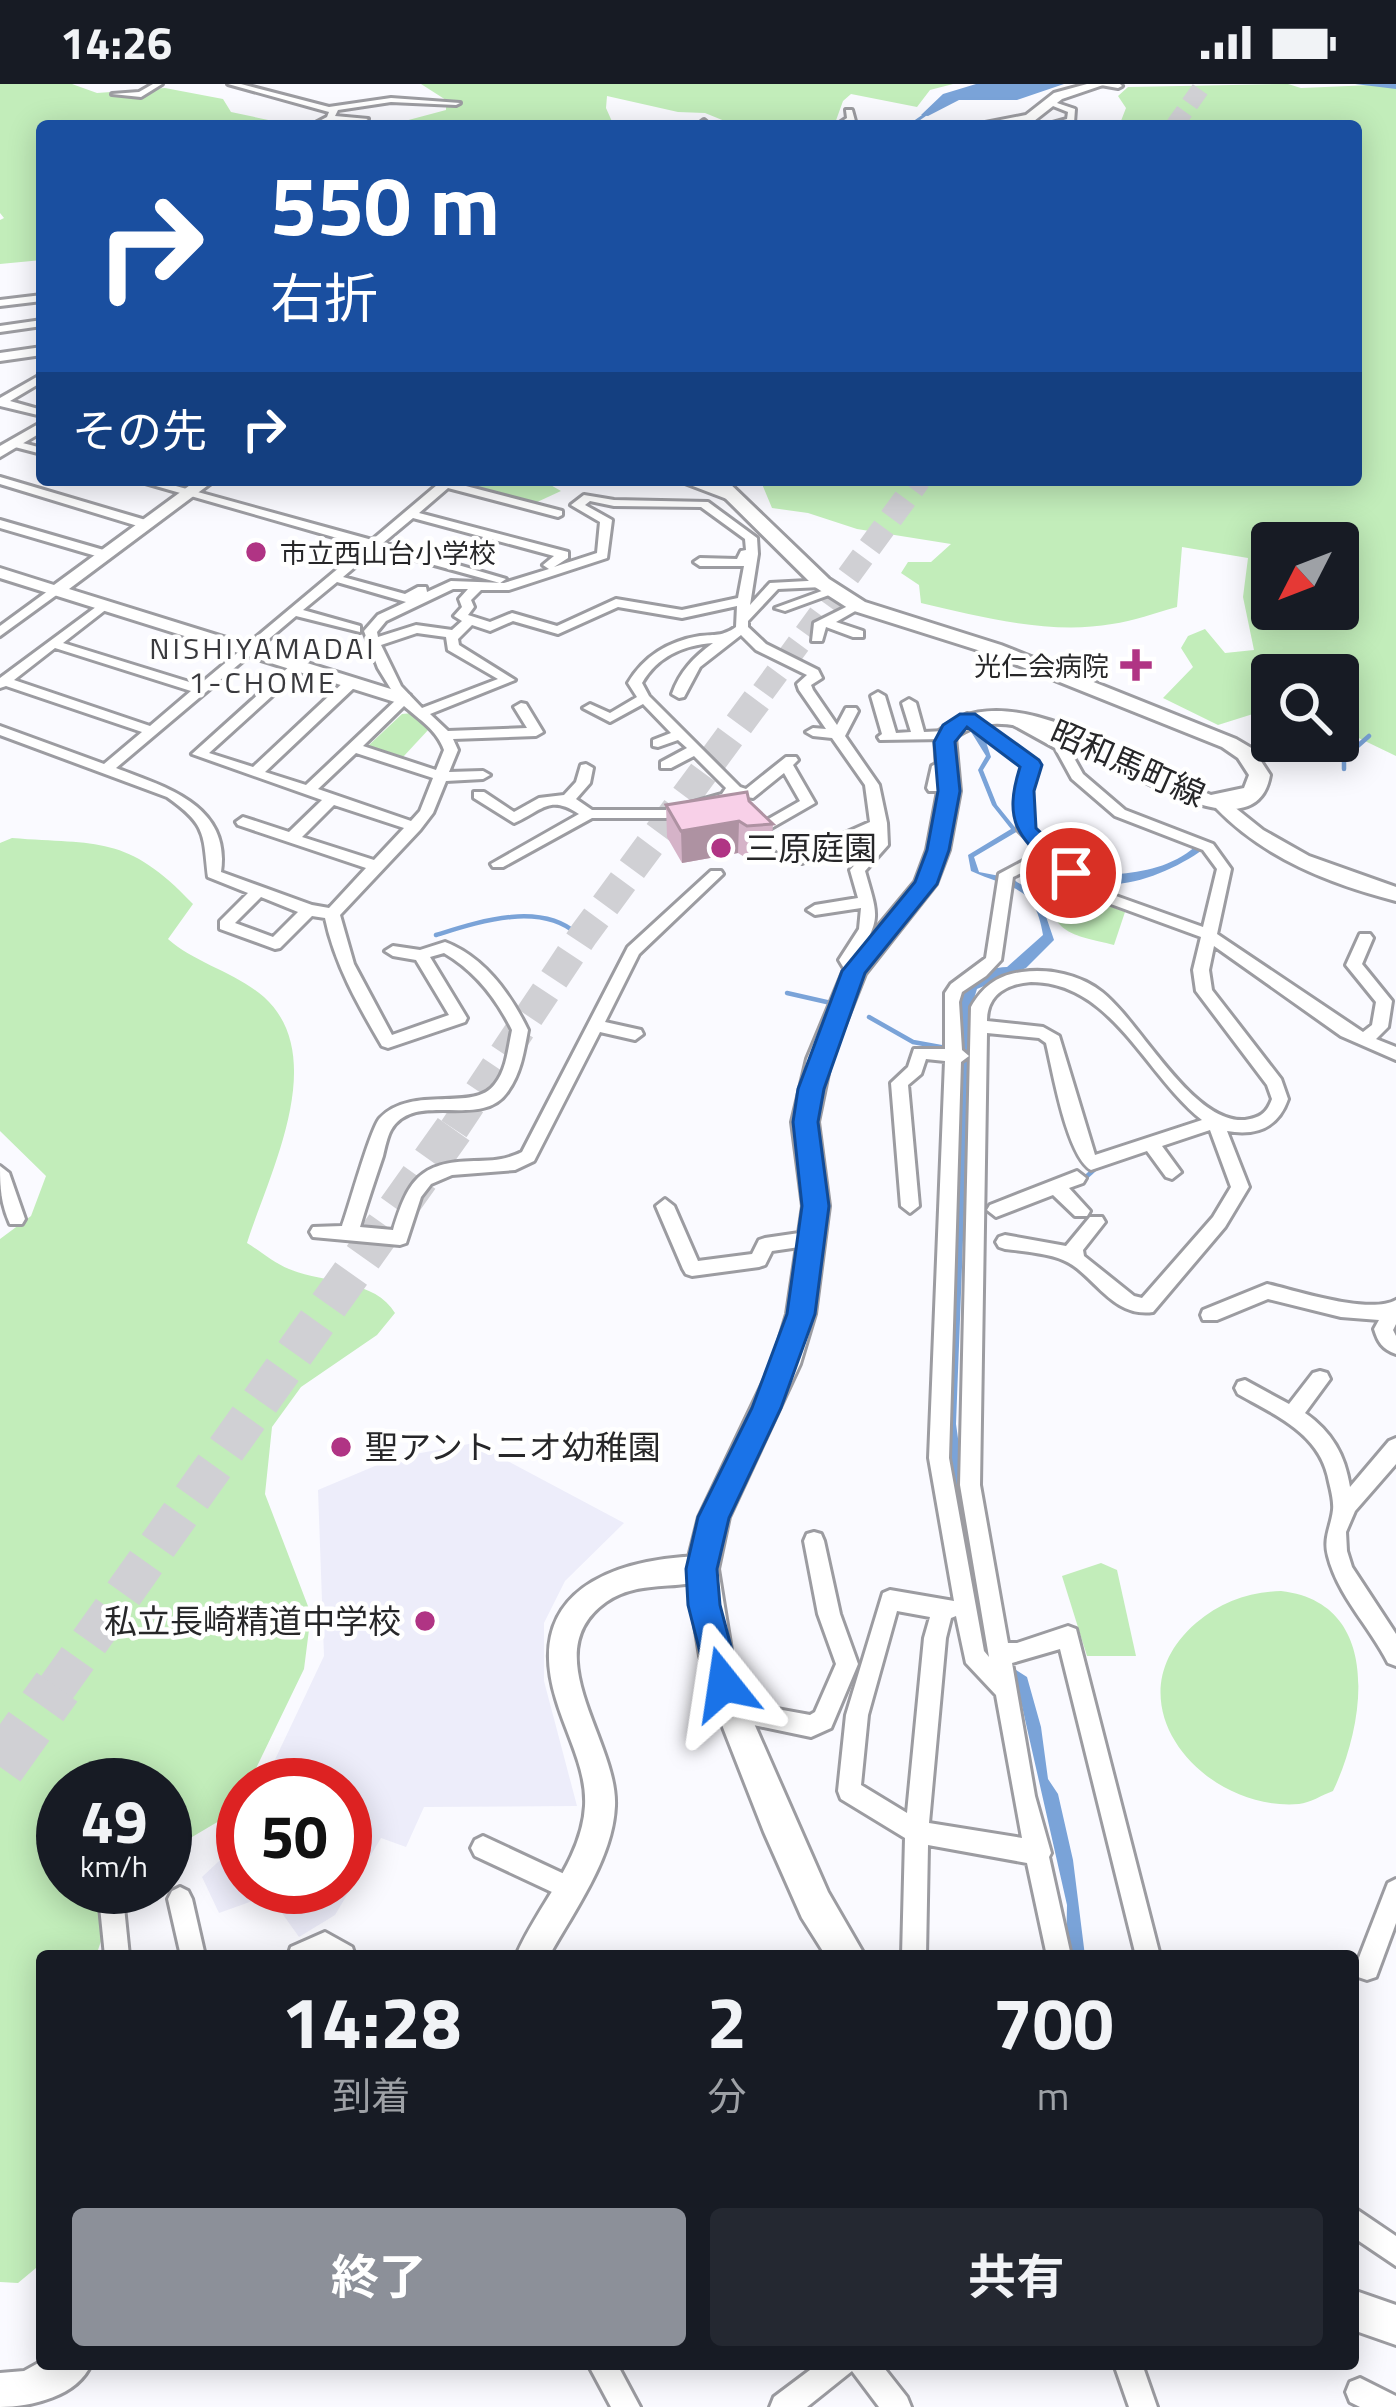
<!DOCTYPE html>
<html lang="ja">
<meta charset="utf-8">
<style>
body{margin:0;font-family:"Titillium Web","Noto Sans JP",sans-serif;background:#242831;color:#f1f3f6;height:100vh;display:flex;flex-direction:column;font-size:45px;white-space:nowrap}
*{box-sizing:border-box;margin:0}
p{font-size:39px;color:#9ea1a6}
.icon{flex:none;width:66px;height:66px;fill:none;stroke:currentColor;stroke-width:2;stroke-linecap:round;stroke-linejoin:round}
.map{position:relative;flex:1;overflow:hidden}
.side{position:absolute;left:36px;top:1866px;width:1323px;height:420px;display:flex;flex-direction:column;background:#171b24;border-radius:12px;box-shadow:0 6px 30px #0003}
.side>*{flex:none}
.banner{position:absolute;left:36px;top:36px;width:1326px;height:366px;border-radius:12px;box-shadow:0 6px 30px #0003;background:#1a4fa0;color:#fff;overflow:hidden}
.needle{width:78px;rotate:228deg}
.tools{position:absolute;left:1251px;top:438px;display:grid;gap:24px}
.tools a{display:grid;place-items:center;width:108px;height:108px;border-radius:12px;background:#171b24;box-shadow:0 6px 30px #0003;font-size:60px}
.speed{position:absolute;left:36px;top:1674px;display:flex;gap:24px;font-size:60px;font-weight:700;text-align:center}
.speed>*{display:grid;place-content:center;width:156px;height:156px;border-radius:50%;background:#171b24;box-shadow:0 6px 30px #0003;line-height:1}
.speed small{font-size:30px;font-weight:400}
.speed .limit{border:18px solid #d22;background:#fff;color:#111}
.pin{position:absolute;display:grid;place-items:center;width:102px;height:102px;color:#fff;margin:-51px;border:6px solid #fff;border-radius:50%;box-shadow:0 3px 12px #0007}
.me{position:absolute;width:132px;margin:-66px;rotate:345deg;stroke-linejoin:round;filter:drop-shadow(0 0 9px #0008)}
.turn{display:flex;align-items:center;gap:42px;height:252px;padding:0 36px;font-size:54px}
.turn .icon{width:156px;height:156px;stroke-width:2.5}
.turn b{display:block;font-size:84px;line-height:102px}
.then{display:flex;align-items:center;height:114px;padding:0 36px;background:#0003;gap:24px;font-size:45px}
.eta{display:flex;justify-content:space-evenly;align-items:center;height:204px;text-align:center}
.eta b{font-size:72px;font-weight:700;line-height:84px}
.primary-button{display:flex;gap:24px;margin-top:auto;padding:24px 36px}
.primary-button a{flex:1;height:138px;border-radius:12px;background:#8c9099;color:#fff;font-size:48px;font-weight:700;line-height:138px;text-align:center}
.primary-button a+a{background:#242831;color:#f1f3f6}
.status{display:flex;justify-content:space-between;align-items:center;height:84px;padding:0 60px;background:#171b24;direction:ltr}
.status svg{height:33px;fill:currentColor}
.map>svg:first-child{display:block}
</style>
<div class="status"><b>14:26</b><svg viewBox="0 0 49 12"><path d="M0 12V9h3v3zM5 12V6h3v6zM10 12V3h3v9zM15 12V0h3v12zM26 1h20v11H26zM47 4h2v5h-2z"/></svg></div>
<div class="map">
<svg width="1396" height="2323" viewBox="0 0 1396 2323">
<rect width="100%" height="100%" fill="#fafaff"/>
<!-- built -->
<polygon fill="#ededfa" points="474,1359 624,1439 565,1497 544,1539 544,1597 577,1722 424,1723 406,1763 381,1754 335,1831 299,1853 269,1811 219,1829 202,1793 233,1764 243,1744 243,1803 345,1803 345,1701 263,1701 324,1572 318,1406 394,1374"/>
<!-- green -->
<g fill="#c2edba" fill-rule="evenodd">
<polygon points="0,0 72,0 97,9 165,4 223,15 231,28 287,40 42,42 42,176 0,180 0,136 4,134 0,129"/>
<polygon points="421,0 953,0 930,6 917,23 851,10 843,17 834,42 737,42 705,29 678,28 607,12 606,24 614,42 386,42 446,26 446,16"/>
<path d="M1288,0L1301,4L1396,0V672L1338,644V591H1272V624L1218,641L1163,614L1193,583L1181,564L1188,552L1205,545L1225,569L1254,566L1243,513L1248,474L1182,463L1177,523C1155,529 1133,537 1112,540C1050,551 981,533 921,519L919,501L901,489L908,478H931L951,460L857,445L808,429L772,424L762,400L769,396H1356V42H1119L1126,24L1118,12L1128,3ZM1272,459H1338V525H1272Z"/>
<polygon points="452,396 542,396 561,407 535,419"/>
<polygon points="412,629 429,645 403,673 368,662 402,630"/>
<path d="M12,754C98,761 127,750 193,820L168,855C195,879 235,888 264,913C330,973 270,1087 247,1159C260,1167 274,1179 289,1185C322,1199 375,1195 395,1229L377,1251L301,1303L272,1343L265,1410L311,1530L304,1585L248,1701H243L236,1727L165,1769V1701H63V1803H119L96,1872H42V2179L18,2199L0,2198V1155L31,1132L46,1092L0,1047V759Z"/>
<path d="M1075,799L1099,818L1125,828L1114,861C1072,850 1059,853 1043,810Z"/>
<polygon points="1101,1479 1117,1486 1136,1572 1087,1572 1062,1492"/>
<path d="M1281,1507C1384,1519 1365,1640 1333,1707C1322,1711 1310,1719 1299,1720C1202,1728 1107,1616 1196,1539C1221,1518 1248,1508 1281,1507Z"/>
</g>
<!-- water -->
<g fill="#7aa3d8">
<polygon points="976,0 1064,0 1017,16 959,16 928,32 921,31 943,10"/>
<path d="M972,641L985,655L991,673L983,686L997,721L1018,747L974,773L979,788L1010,794L1031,806C1086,781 1147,804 1196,762L1204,765C1177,784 1138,802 1104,800C1077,800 1063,797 1038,809L1054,856L1026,884L977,905L972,921L956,1340L988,1568L1027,1593L1041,1643L1048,1695L1058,1710L1073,1776L1085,1872L1066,1869L1067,1821L1017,1600L981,1576L943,1339L954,918C965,896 981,884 1007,883L1043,851C1035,799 1009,805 971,787L968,771L1011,745L992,721L978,686L986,672L968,643Z"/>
</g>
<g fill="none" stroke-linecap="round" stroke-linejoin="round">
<!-- stream-far1 -->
<polyline stroke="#7aa3d8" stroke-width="3" points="909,42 929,28"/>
<!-- stream -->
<g stroke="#7aa3d8" stroke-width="4.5">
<polyline points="1344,685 1344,674 1369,652"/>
<path d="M436,851C478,838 540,817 577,850L595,849"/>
<polyline points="787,909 831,919"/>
<polyline points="869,933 913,958 946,964"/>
<polyline points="1086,1093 1096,1084"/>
</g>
<!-- river -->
<g fill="#7aa3d8" fill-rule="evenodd">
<polygon points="1355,0 1396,0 1396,5"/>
<polygon points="1073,37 1081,42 1067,42"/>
</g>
<!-- motorway-tunnel-far4 -->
<polyline stroke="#d0d0d4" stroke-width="18" stroke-dasharray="18 9" stroke-linecap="butt" points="1174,42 1204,0"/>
<!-- motorway-tunnel-far3 -->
<polyline stroke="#d0d0d4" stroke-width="24" stroke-dasharray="24 12" stroke-linecap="butt" points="763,608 919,396"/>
<!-- motorway-tunnel-far2 -->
<polyline stroke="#d0d0d4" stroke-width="30" stroke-dasharray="30 15" stroke-linecap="butt" points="454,1045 584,850 765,605"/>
<!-- motorway-tunnel-far1 -->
<polyline stroke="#d0d0d4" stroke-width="39" stroke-dasharray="39 20" stroke-linecap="butt" points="55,1606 456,1042"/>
<!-- motorway-tunnel -->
<polyline stroke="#d0d0d4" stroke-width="50" stroke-dasharray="50 24" stroke-linecap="butt" points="0,1683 57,1603"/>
<defs>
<g id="minor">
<polygon points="153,0 162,0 141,13 112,10 139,8"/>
<polygon points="228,0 241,0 329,23 391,14 460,19 456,21 391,18 338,26 335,32 368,35 356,42 345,42 352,38 310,42 327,33 329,28"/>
<polygon points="1095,0 1120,0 1122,2 1118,4"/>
<polygon points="1048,16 1075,25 1074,39 1042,42 1067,35 1068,28 1048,20"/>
<polygon points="846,26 852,26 855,37 845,42 835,42 847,34"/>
<polygon points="704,36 711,42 702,42 700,39"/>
<polygon points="42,211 42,217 0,222 0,216"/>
<polygon points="42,236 42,242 0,248 0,242"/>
<polygon points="42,290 42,298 10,317 42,326 42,332 0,322 0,314"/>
<polygon points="15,357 42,364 42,370 11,362 9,360"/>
<polygon points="0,393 149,437 151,440 141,443 0,400"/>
<path d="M135,396H154L372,456L437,401L424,396H443L562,427V431L558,433L448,404L419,429L568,468V474L554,483L597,469L600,438L571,421L584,411L614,416L708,418L757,454L758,470L750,521L770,499L826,496L828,499L822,503L778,505L748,537V543L766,560L818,586L822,594L811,601L813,606L837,641L846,624H856L858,627L845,652L879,701L887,739L888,761L865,787C878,833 882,834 855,876L862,887L860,891H848L839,876L859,845L861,824L815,831L807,826L815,821L858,814L850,786L874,760L872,748L802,779H792L751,745L800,717L784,689L753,714L735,711L732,716L666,734H592L503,783H493L491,780L579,730C549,710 542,727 514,739L474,714V708H484L514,728L539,714L564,711L576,698L581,681L586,680L593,684L590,699L576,715L592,726H666L722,710L726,704L694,672L671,684H661V678L687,664L678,656L658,663L653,662V656L671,649L643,620L610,638L583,624L590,620L610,629L637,613L628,599C644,572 669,557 700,552C715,550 722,553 736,543L737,522L682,534L618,523L558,550L513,537L490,547L472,541L458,555L459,561L515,596L430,630L448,647L527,644L514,623L521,619L526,620L543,648L536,652L453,655L458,666L449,688L483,687L490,691L483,695L446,697L433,729L420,746L340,831L354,880L392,951L449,931L416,876L393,872L385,867L393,862L420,866L445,858C484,873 510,909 528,946C524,967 521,989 508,1007C482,1047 415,1005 391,1046C387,1053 385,1064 383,1072C375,1096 367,1119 360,1143L393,1146C408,1097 419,1078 474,1077C491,1077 506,1076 522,1068L628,863L711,787H721L723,790L639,870L605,938L641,946L643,950L635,956L600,948L534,1077L515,1086L452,1091L431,1100L421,1113L406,1159L400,1161L313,1153L310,1148L313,1143L342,1142C349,1123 371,1043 380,1034C413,1000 474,1029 495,1000C507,985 508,964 512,946C496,914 475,887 444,869L430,873L467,934L465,938L388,964L382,962C358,921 335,881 325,834L312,832L280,864L275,865L220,845V837L248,809L208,793C203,750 207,741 167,713L0,651V642L104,680L142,648L6,602L0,604V594L104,517L110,521L108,524L63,559L199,601L365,462ZM590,417L614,422L701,423L745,455L746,466L741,467L737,475L700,474L694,478L700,482H744L738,514L682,526L616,515L557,542L512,529L490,538L468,531L474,523L471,516L481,506H509L607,474L612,436L585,421ZM413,434L554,472L543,481L549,485L504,499L451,497L427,508L426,503H418L405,510L343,493L376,465L500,499L506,495L383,459ZM337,498L406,518L378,531L364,547L378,584L397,615L306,701L265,688L356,602V596H346L253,683L209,669L304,583L292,580L192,670L322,716L289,748L243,733L236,738L238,741L366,784L329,824L312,821L221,788C231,721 165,703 116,684L296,532L360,548V542L303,526ZM453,505H468L459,515L462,523L454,532L462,537L452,546L416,541L378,553L377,548L386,537ZM417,549L446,553L448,566L498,595L422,624L401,602L381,561ZM741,551L756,566L807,591L797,600L799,606L826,645L813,644L806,648L813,652L832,654L865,701L870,738L798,770L768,746L815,719L793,681L798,676L796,673H786L746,705L740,703L649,612L642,599C657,573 683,561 713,559C694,573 680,587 672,610L679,614L684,613L700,583ZM55,564L191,607L150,642L14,596ZM404,622C420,636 437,646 444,666L436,686L363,662ZM356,669L433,694L420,727L411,737L318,705ZM334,721L404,744L374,776L302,753ZM261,813L298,828L273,853L235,839Z"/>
<polygon points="0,436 107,467 109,470 103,474 0,444"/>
<polygon points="52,504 62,507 0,552 0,542"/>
<polygon points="830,504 840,507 785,527 775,524"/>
<polygon points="854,519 864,522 836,538 863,547 863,553 853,553 826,543 822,557 812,557 814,539"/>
<polygon points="878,608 885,612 896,649 911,648 902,619 909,615 916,619 924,648 945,647 952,651 945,655 880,656 878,653 882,650 871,612"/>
<path d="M1009,629L1065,658L1083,690L1125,726L1213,760L1231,785L1217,850L1363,948L1372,941L1376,918L1346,881L1360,850H1370L1373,854L1362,880L1392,917L1388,943L1376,955L1396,963V976L1341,952L1214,862L1209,886L1212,906L1281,995L1288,1015C1278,1044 1256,1052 1227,1047L1249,1103L1225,1143L1153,1228C1111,1234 1093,1188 1063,1176C1047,1169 1022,1167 1005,1165L999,1163L996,1158L999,1153L1005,1151L1066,1162L1090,1133H1102L1105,1138L1083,1166L1084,1172L1134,1212L1142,1214L1213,1133L1231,1103L1210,1046L1162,1062L1181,1088L1172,1095L1166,1093L1147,1067L1091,1086C1067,1072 1053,988 1046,959L1039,954L987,949L980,1401L1008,1559H1017L1068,1542L1076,1545L1160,1872H1136L1060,1565L1012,1579L1035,1712L1051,1769L1049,1773L1071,1872H1047L1027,1779L928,1761L926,1872H902L905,1754L841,1715L838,1707L846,1631L883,1509L890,1506L954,1517L929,1374L945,977L926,975L921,990L908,1001L919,1122L910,1129L901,1122L891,999L908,983L914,965H945V909L951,900L986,874L999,790L1040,768L1018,746L1016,707L1024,682L960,634L967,630L972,631L1036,678L1038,681L1030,707L1032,745L1099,806L1203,843L1217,785L1203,766L1115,732L1072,695L1055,664L1004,636V630ZM1049,776L1089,812L1201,853L1193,886L1196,907L1267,1001L1272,1015C1267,1029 1260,1034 1245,1036C1192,1040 1141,939 1102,908C1081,891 1049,884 1022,888C998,891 983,902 971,923L960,1401L989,1573L984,1567L949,1374L961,978L969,972L962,966L959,918L962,908L986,892L1001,876L1013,793ZM1031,898C1112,898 1145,991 1202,1036L1095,1071L1059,952L1043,943L987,937C987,911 1006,900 1031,898ZM897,1527L930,1533L924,1554L907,1729L861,1701L868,1631ZM956,1532L966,1579L996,1611L1022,1754L929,1739L946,1554L951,1534Z"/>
<polygon points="946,675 953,679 945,684 939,707 929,707 927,704 932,682"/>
<path d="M0,1082L9,1089L25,1135L22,1140H10C1,1120 0,1104 0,1082Z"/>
<polygon points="1077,1087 1086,1094 1083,1099 1069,1104 1090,1127 1087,1132 1075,1132 1053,1111 996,1133 987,1126 990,1121"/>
<polygon points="665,1115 674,1122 698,1177 752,1170 759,1156 765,1154 813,1147 819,1149 822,1154 819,1159 813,1161 772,1167 765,1181 759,1183 692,1192 686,1190 683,1185 656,1122"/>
<path d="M1267,1200C1298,1207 1369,1231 1396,1216V1240L1393,1246L1396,1252V1270C1382,1265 1378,1258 1374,1245L1379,1236L1341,1233L1268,1215L1217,1236H1203L1201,1231L1203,1226Z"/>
<path d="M1320,1287L1327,1289L1330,1295L1305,1329C1332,1348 1345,1371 1350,1403L1389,1357L1396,1354V1380L1355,1427L1346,1448L1347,1467L1352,1483L1396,1550V1582L1388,1579C1370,1543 1338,1512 1328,1472C1323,1454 1331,1443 1333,1426C1334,1418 1331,1406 1329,1398C1321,1350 1277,1332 1238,1310L1235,1304L1238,1298L1245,1296L1289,1320L1313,1289Z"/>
<polygon points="814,1448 821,1450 824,1457 840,1530 858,1580 831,1644 811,1653 725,1635 722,1628 725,1621 733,1617 810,1631 815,1628 836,1580 818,1530 804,1457 807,1450"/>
<polygon points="483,1752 575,1795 579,1803 575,1811 567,1815 475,1772 471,1764 475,1756"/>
<polygon points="1396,1795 1396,1839 1376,1893 1367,1896 1358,1893 1355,1884 1388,1799"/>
<polygon points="98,1803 122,1803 129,1872 105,1872"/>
<polygon points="180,1803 188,1807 192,1815 205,1872 181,1872 168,1815 172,1807"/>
<polygon points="325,1848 352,1863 355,1872 288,1872 291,1863"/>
<polygon points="1353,2123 1396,2152 1396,2182 1353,2153"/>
<polygon points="588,2280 617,2280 640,2323 611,2323"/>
<polygon points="818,2280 881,2280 907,2313 911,2323 879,2323 852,2287 807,2323 770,2323 774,2313"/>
<polygon points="1114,2280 1142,2280 1157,2323 1129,2323"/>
<polygon points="1360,2294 1396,2312 1396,2323 1360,2323 1350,2318 1346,2308 1350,2298"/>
</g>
<g id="tertiary">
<polygon points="42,263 42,271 0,277 0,269"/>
<polygon points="42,338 42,348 0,373 0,362"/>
<polygon points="197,396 215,396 69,505 410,611 410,619 398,619 0,494 0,484 54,501"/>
<polygon points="677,396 700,396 740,412 727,415"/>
<path d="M1223,714L1263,746L1309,772L1396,803V817C1330,800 1264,774 1216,724V716Z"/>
<path d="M702,1472L712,1476L716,1485L712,1494C677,1507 639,1495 606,1518C534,1569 618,1657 615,1722C613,1774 574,1827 549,1872H516C536,1823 582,1777 585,1722C587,1685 566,1650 556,1615C523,1507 612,1475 702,1472Z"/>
<path d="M42,2277V2280H91C78,2312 31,2323 0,2323V2289L24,2287Z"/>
</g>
<g id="secondary">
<polygon points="1087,0 1106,0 1062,15 1034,37 970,42 1026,31 1054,9"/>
<path d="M707,396H726L829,495L865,518L1001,561L1236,655L1253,665L1270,691C1257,769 1134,691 1100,674C1077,663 1054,653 1030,644C1000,638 982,636 955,653L960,707L949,766L936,800L865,890L831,975L818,1038L829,1122L815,1230L800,1280L729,1433L718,1485L732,1572L749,1628L828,1808L865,1872H826L802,1834L764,1748L717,1628L700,1572L686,1485L699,1433L772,1280L787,1230L803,1122L792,1038L807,975L846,881L915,798L927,766L938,707L935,651C1003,581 1140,683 1211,711L1244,704L1249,691L1238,674L1222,663L987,569L851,526L815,503Z"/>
<polygon points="1353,2206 1396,2221 1396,2261 1353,2246"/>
</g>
</defs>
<!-- minor casing -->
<use href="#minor" stroke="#9c9ca1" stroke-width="6"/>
<!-- tertiary casing -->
<use href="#tertiary" stroke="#9c9ca1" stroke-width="6"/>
<!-- secondary casing -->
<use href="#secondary" stroke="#9c9ca1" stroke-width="6"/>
<!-- minor -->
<use href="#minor" fill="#fff" fill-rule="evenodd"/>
<!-- tertiary -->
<use href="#tertiary" fill="#fff" fill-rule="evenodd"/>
<!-- secondary -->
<use href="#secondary" fill="#fff" fill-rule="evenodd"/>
</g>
<!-- wall -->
<polygon fill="#d5b3c8" points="749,717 773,740 771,772 746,774 738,769 682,779 667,753 666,721"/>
<!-- shaded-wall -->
<polygon fill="#ae92a2" points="739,737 738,769 682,779 681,747"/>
<!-- building -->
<polygon fill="#f8d0e8" stroke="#ae92a2" stroke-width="3" points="747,708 749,717 773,740 747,742 739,737 681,747 666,721"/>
<!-- route -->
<path fill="#1a73e8" stroke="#114b97" stroke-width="3" d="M960,630H975L1039,676L1042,681L1034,707L1036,744L1083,789L1071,796L1063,794C1022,755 1001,743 1020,683L967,643L955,658L960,707L949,766L937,800L865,889L824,1005L818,1038L829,1122L815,1230L781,1324L729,1434L717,1485L720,1521L741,1600L736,1611L724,1615L713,1611L708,1600L688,1521L686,1485L698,1433L752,1324L787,1230L802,1122L793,1038L798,1005L842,887L915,798L927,766L938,707L934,658L943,641Z"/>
<!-- markers -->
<g fill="#b03484" stroke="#fff" stroke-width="4.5">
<circle cx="256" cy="468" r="12"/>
<path d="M1130 563h12v12h12v12h-12v12h-12v-12h-12v-12h12z"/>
<circle cx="721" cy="764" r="12"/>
<circle cx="341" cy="1363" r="12"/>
<circle cx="425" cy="1537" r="12"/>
</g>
<g text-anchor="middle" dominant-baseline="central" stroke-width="9" stroke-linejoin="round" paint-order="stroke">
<!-- far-poi labels -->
<g font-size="27" fill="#272729" stroke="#fff" text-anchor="start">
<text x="280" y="468">市立西山台小学校</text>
<text x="1109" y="581" text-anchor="end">光仁会病院</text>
</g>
<!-- far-neighbourhood labels -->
<g font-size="30" letter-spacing="3" fill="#3a3a3e" stroke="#fff">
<text x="263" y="564">NISHIYAMADAI<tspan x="263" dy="34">1-CHOME</tspan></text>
</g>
<!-- street labels -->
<g font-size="33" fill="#272729" stroke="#fff">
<text transform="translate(1128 679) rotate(24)">昭和馬町線</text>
</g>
<!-- poi labels -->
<g font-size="33" fill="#272729" stroke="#fff" text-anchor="start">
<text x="745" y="764">三原庭園</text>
<text x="365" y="1363">聖アントニオ幼稚園</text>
<text x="401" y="1537" text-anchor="end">私立長崎精道中学校</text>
</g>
</g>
</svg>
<div class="tools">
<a><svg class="needle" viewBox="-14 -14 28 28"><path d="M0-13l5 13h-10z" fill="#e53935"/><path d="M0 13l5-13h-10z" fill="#9ea1a6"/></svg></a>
<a><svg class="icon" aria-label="search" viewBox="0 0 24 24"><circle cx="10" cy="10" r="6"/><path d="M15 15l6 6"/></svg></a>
</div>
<div class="speed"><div>49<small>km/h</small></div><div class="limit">50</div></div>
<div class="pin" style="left:1071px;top:789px;background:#d93025"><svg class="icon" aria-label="arrive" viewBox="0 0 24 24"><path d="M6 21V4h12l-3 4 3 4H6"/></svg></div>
<svg class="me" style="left:724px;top:1600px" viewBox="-20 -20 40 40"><path d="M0-17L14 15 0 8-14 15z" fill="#1a73e8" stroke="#fff" stroke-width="4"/></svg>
<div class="banner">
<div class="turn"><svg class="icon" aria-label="right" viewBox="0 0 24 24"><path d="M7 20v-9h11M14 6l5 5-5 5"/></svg><div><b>550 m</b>右折</div></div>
<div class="then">その先<svg class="icon" aria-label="right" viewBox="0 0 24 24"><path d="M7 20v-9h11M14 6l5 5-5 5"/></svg></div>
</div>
<section class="side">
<div class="eta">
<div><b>14:28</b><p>到着</p></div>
<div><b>2</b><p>分</p></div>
<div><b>700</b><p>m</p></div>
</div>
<div class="primary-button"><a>終了</a><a>共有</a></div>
</section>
</div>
